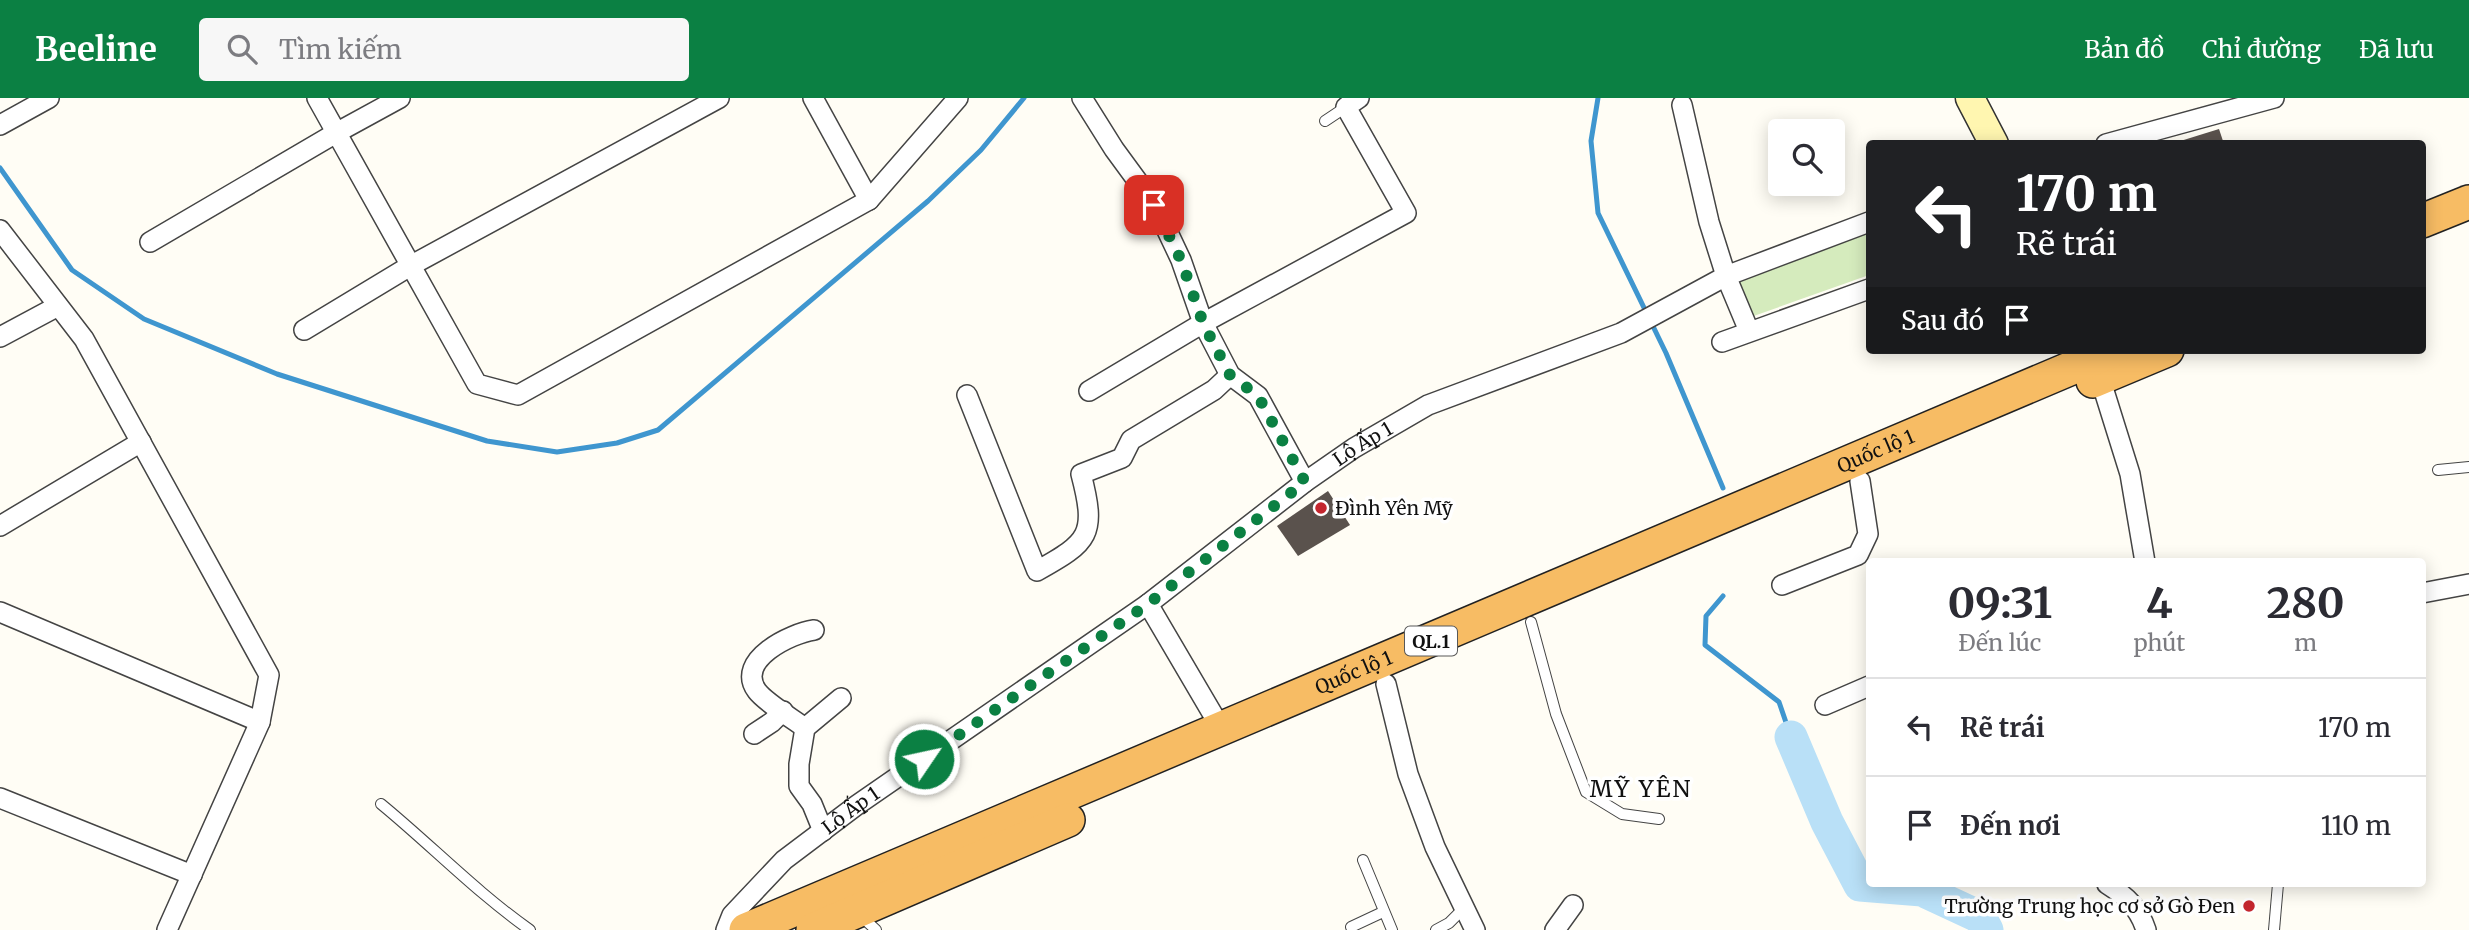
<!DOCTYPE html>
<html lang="vi">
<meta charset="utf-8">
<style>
body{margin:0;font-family:Merriweather,serif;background:#f7f7f7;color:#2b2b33;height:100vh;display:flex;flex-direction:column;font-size:26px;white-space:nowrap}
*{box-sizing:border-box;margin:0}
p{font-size:23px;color:#7c7c81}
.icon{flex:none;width:38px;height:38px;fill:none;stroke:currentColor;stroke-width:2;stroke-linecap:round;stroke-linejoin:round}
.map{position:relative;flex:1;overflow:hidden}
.sheet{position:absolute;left:1866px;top:460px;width:560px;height:329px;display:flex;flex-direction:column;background:#fff;border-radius:7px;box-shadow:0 4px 18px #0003}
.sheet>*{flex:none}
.hud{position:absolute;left:1866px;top:42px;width:560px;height:214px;border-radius:7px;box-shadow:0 4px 18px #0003;background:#202124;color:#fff;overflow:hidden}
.tools{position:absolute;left:1768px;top:21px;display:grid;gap:14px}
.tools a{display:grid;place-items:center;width:77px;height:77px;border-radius:7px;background:#fff;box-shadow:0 4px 18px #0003;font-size:35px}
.pin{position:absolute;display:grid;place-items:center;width:60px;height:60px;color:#fff;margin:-30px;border-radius:14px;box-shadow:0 4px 10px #0006}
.me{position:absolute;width:77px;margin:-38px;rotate:56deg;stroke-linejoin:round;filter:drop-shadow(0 0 5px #0008)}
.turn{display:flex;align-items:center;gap:24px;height:147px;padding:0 35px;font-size:32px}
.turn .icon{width:91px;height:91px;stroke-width:2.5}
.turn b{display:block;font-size:49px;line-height:60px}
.then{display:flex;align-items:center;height:66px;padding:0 35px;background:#0003;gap:14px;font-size:26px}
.eta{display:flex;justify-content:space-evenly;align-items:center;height:119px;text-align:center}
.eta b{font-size:42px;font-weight:700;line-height:49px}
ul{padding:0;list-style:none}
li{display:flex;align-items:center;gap:21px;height:98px;padding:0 35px;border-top:2px solid #e1e1e2}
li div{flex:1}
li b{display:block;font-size:26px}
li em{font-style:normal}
header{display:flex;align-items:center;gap:42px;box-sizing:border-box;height:98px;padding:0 35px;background:#0b8043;color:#fff}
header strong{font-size:33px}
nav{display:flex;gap:38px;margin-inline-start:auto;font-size:24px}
.search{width:490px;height:63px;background:#f7f7f7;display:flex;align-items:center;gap:18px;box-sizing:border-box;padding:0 24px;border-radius:7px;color:#7c7c81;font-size:26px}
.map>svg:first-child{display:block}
</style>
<header>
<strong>Beeline</strong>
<div class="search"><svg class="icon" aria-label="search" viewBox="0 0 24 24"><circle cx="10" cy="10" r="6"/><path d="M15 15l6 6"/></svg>Tìm kiếm</div>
<nav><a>Bản đồ</a><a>Chỉ đường</a><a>Đã lưu</a></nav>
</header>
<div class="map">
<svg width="2469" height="832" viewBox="0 0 2469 832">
<rect width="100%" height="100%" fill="#fffdf5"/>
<!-- green -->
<polygon fill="#d5ebbd" points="1869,128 1869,177 1748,220 1734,178"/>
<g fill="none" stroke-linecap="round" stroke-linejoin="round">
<!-- stream -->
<g stroke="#3f96cf" stroke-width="5">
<polyline points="1598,0 1591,43 1598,115 1666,255 1723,390"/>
<polyline points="0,70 72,172 144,221 277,276 487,343 557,354 617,345 658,332 928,103 981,52 1024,0"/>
<polyline points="1723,498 1706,518 1705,547 1779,604 1791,639"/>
</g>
<!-- river -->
<polyline stroke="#b9e0f7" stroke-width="33" points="1791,639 1827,724 1860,787 1922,792 1980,819 1987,832"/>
</g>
<!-- building -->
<g fill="#5a524d">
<polygon points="2219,31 2224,46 2174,46 2174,45"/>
<polygon points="1328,393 1350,427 1298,458 1277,428"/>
</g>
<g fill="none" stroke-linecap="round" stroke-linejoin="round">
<defs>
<g id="service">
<polyline points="1325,23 1346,9"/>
<polyline points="2438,372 2469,369"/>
<polyline points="1531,524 1556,616 1586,694 1622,716 1659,721"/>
<path d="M381,706C431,747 476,794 530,832"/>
<polyline points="1363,762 1392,832"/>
<polyline points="862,819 876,832"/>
<polyline points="1351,829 1383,814"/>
<polyline points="1436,832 1449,825 1463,811"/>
<polyline points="2274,832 2278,786"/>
</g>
<g id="minor">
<polyline points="317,0 477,286 518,297 869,102 958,0"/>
<polyline points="813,0 869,102"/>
<polyline points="1082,0 1114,51 1155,107 1181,162 1203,225 1230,277 1258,298 1305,384"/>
<polyline points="1682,7 1709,124 1726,178 1749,233"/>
<polyline points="0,27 49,0"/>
<polyline points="2106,46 2274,0"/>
<polyline points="0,132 84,241 269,577 260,624 167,832"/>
<polyline points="150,144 336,35 400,0"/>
<polyline points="304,232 410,168 719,0"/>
<polyline points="0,239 58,208"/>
<polyline points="1722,244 1869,191"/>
<polyline points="2100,280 2130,376 2145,464"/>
<polyline points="1089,293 1203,225 1406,115 1346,9 1359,0"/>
<path d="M967,297L1037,473C1089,444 1097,437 1081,376L1122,360L1131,342L1214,292L1230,277"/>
<polyline points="0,428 141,344"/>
<polyline points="1782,487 1858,457 1868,436 1860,383"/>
<polyline points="2422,495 2469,486"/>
<polyline points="1148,506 1222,632"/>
<polyline points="0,514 260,624"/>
<polyline points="1386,586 1408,676 1435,749 1475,832"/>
<polyline points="1825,607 1869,588"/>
<path d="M805,630C793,621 765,604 757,593C734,562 792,535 814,532"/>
<polyline points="754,636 772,624 783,613"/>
<polyline points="0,700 192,777"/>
<polyline points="823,733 812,706 799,688 799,666 805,630 841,600"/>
<path d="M2107,786C2126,798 2139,810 2146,832"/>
<path id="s1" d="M726,832L732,817L784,762L857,707L1148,506L1305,384L1354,350L1428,307L1621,235L1726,178L1869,124"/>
<polyline points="1555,832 1573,807"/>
</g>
<polyline id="secondary" points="1970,0 1994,46"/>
<g id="trunk">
<polyline points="2422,123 2469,104"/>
<polyline points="2093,283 2167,252"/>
<path id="s2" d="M746,832L2114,252"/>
<polyline points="813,832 1068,722"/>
</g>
</defs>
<!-- service casing -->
<use href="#service" stroke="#444" stroke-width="12"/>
<!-- minor casing -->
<use href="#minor" stroke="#444" stroke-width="22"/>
<!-- secondary casing -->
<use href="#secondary" stroke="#333" stroke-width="31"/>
<!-- trunk casing -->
<use href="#trunk" stroke="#222" stroke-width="36"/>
<!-- service -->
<use href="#service" stroke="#fff" stroke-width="10"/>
<!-- minor -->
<use href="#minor" stroke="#fff" stroke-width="19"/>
<!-- secondary -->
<use href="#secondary" stroke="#fff6b0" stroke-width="28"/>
<!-- trunk -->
<use href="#trunk" stroke="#f7bc64" stroke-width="33"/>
</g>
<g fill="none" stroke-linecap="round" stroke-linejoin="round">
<!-- route -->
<polyline stroke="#0b8043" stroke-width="12" stroke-dasharray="0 21.6" points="924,661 1148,506 1305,384 1258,298 1230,277 1203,225 1181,162 1154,107"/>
</g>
<!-- markers -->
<g fill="#c4262e" stroke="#fff" stroke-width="2.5">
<circle cx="1321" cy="410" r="7"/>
<circle cx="2249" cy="808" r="7"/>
</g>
<g text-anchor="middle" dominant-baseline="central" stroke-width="7" stroke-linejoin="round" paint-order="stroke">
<!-- shield labels -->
<rect fill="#fff" stroke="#585858" stroke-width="2" x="1405" y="528.5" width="52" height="29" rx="5"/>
<g font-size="18" font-weight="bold" fill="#111">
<text x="1431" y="543">QL.1</text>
</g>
<!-- street labels -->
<g font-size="19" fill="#111" stroke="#fff">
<text stroke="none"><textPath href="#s1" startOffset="805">Lộ Ấp 1</textPath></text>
<text stroke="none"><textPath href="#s2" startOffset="1227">Quốc lộ 1</textPath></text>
<text stroke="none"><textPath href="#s2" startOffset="660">Quốc lộ 1</textPath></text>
<text stroke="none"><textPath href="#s1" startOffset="175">Lộ Ấp 1</textPath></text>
</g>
<!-- poi labels -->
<g font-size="19" fill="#111" stroke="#fff" text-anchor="start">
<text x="1335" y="410">Đình Yên Mỹ</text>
<text x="2235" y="808" text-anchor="end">Trường Trung học cơ sở Gò Đen</text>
</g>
<!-- quarter labels -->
<g font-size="23" letter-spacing="2" fill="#111" stroke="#fff">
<text x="1641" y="690">MỸ YÊN</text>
</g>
</g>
</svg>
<div class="tools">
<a><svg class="icon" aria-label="search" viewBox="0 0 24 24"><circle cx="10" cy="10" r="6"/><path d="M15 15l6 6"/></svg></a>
</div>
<div class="pin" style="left:1154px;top:107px;background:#d93025"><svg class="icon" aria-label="arrive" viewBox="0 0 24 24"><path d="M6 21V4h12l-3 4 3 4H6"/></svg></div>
<svg class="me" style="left:924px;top:661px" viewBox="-20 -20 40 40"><circle r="17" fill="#0b8043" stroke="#fff" stroke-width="3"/><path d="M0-11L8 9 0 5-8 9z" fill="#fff"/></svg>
<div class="hud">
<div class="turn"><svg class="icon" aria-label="left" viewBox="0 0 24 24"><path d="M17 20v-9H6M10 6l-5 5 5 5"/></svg><div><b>170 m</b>Rẽ trái</div></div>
<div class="then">Sau đó<svg class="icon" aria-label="arrive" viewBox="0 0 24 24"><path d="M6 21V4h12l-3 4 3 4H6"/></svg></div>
</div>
<section class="sheet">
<div class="eta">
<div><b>09:31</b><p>Đến lúc</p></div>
<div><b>4</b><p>phút</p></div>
<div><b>280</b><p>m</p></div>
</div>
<ul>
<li><svg class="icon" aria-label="left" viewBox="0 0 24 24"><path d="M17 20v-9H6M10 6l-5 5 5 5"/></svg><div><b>Rẽ trái</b></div><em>170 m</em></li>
<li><svg class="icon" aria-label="arrive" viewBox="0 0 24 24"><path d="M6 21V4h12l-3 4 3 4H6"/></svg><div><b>Đến nơi</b></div><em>110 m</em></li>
</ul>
</section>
</div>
